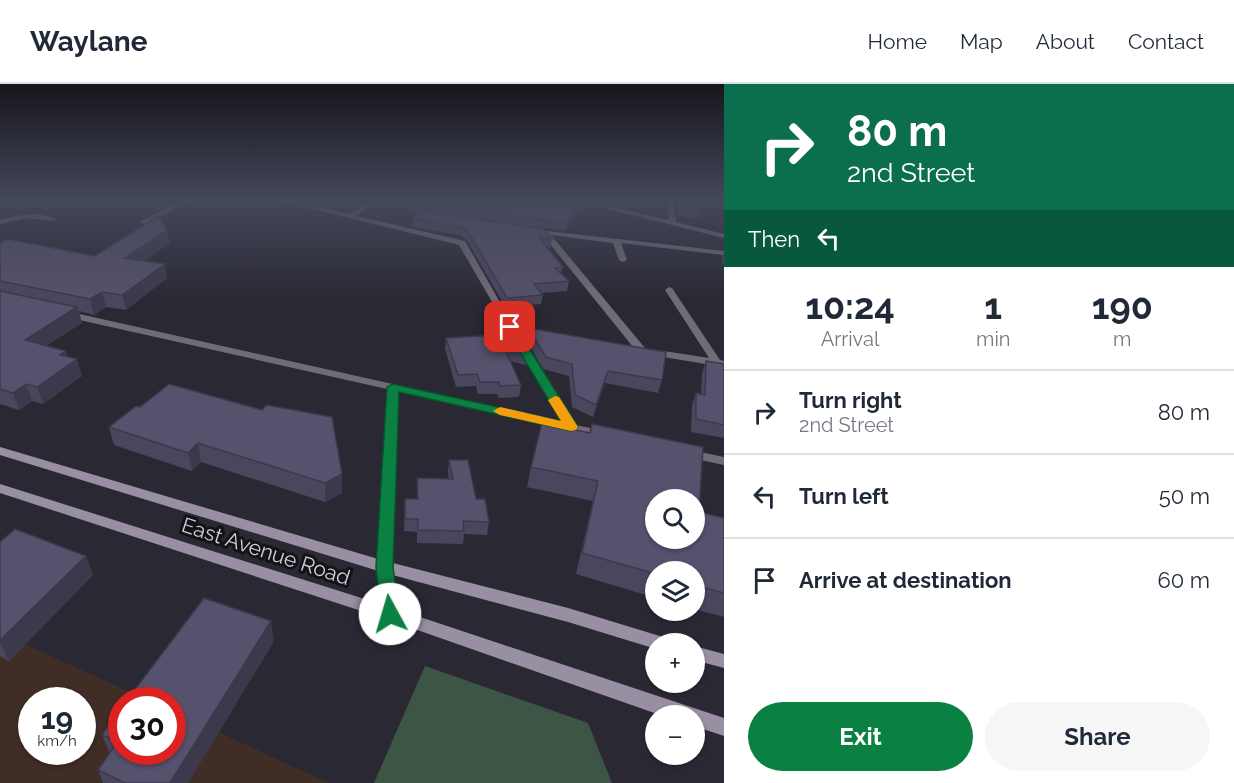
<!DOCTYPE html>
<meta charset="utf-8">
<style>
body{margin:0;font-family:Raleway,sans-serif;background:#f6f6f7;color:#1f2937;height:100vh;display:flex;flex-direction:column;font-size:22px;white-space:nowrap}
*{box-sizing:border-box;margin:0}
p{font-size:20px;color:#747a83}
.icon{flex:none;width:33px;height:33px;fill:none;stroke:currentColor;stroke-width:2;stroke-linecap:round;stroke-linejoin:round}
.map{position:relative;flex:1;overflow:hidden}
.sheet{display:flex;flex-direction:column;background:#fff;width:510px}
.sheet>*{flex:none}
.top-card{background:#0b6e4f;color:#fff;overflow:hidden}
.controls{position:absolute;left:645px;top:405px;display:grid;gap:12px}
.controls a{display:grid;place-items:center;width:60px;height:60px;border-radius:50%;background:#fff;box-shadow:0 2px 4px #0004;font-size:30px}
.speed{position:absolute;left:18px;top:603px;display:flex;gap:12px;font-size:30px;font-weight:700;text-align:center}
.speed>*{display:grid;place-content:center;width:78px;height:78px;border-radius:50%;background:#fff;box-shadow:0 2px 4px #0004;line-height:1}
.speed small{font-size:15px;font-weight:400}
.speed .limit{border:9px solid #d22;background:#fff;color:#111}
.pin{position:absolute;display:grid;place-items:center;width:51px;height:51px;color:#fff;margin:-26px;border-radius:12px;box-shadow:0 3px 9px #0006}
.me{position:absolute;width:66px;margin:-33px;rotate:354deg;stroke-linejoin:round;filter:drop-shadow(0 0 4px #0008)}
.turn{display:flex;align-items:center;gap:21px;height:126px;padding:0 24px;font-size:27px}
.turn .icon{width:78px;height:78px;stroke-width:2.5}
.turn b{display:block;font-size:42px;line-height:51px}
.then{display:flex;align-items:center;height:57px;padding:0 24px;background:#0003;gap:12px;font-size:22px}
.eta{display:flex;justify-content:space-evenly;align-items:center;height:102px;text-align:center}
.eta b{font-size:36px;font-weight:700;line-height:42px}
.primary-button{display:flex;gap:12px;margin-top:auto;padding:12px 24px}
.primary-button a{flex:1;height:69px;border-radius:36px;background:#0b8043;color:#fff;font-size:24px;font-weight:700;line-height:69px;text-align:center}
.primary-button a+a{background:#f6f6f7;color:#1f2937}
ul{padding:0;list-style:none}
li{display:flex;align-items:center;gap:18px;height:84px;padding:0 24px;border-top:2px solid #e0e1e3}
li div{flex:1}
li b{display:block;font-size:22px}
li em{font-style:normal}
header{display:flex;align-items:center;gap:36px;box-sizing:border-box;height:84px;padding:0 30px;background:#fff;border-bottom:2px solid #e0e1e3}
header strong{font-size:28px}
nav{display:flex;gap:33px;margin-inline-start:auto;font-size:21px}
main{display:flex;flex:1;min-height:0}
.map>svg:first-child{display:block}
</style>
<header>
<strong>Waylane</strong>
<nav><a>Home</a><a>Map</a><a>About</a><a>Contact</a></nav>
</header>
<main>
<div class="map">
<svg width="724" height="699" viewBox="0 0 724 699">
<rect width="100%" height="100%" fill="#2a2833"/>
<!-- industrial -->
<path fill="#3f2d26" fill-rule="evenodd" d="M0,549L148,616H122V668H172L173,627L329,699H0ZM32,616H82V668H32Z"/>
<!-- green -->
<polygon fill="#3d5544" points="425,582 588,639 612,699 374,699"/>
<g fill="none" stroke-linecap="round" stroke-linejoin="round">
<!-- street -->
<g fill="#716b77" fill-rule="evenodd">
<polygon points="181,117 189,117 146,140 139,138"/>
<polygon points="281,117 291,117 350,130 369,117 376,117 357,132 465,157 513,241 542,246 547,249 542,252 517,247 576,341 609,348 611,351 605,355 398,308 393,483 398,530 396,535 390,537 384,535 382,530 377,483 387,305 66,233 61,230 66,227 562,338 459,161"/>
<polygon points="667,117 673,117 676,138 724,150 724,154 608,125 611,123 669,136"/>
<path d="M39,130L57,135L53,137L26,134L0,140V136C13,132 25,130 39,130Z"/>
<polygon points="530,145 724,167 724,171 621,159 627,176 623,178 619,176 613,159 551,151 645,264 646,266 641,269 637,268 542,150 530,149"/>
<polygon points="669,203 672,204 720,276 724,277 724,283 651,271 646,268 651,265 709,274 665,206"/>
<polygon points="686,365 724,373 724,381 682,372 680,369 682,366"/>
</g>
<!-- secondary -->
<g fill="#998fa3" fill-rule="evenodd">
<polygon points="0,363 385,477 568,524 663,553 669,555 671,560 656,560 656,565 568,538 385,489 0,371"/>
<polygon points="0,400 390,523 724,634 724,652 694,642 694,632 663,632 386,535 0,409"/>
<polygon points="694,562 724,570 724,584 694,576"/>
</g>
</g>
<!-- wall -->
<g fill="#4a465d">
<polygon points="516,117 586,117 565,147 465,133 552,155 550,164 546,163 563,183 561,190 569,197 567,207 541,209 543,211 541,220 505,223 467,156 460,151 413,143 413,134 421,128 411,128 412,120"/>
<polygon points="679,117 701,117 697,134 678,132"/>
<polygon points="167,146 170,159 144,177 167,194 126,226 106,223 94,231 79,227 82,239 46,262 66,267 68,273 82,292 43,320 32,317 19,326 0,320 0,159 95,172"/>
<polygon points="724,168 724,183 722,175"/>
<polygon points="528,244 662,296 658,309 605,299 593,333 572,323 569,292 543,285 526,255"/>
<polygon points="516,250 528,269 526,281 510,277 521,301 519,313 499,314 497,310 478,310 476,302 456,303 445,265 446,254"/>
<polygon points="706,277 724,280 724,354 691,348 692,321 696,309 701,310 702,289"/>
<polygon points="169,300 342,409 325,418 201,378 192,387 114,361 109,343 140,323"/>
<polygon points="542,339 699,428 724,434 724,533 694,525 694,488 656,488 656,514 576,490 593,417 527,403 531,383"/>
<polygon points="449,376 476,415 489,438 487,451 464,450 463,460 417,459 417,448 404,447 405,415 417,415 417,394 449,395 448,389"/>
<polygon points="0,458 93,491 9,577 0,572"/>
<polygon points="274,557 188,699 103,699 98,686 110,669 102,651"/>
</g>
<!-- shaded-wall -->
<g fill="#3c394c">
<polygon points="582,117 586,117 565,147 567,139"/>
<polygon points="167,146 170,159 128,188 125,174"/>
<polygon points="165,180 167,194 126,226 122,211"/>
<polygon points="102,208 106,223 94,231 90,215"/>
<polygon points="77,223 82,239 30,272 25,256"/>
<polygon points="66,267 70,280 77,275 82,292 43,320 37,303 60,271"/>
<polygon points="608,287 605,299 593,333 596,321"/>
<polygon points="26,300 32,317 19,326 13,309"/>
<polygon points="198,359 201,378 192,387 188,369"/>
<polygon points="342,390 342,409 325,418 325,399"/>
<polygon points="86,472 93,491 9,577 0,559 0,556"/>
<polygon points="271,537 274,557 188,699 170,699"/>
</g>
<!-- building -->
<g fill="#56516c" stroke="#3c394c" stroke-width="1.5" fill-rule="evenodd">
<polygon points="416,117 515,117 539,120 543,117 582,117 567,139 426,120 412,120"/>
<polygon points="681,117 701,117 699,126 681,124"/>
<polygon points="422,127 543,145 552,155 539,154 563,183 555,184 569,197 534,200 543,211 507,214 468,147 461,143 413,134"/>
<polygon points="158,132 167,146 125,174 165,180 122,211 102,208 90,215 0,197 0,159 8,155 95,172"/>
<polygon points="0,207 77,223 25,256 66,267 60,271 77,275 37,303 26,300 13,309 0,305"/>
<polygon points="528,244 666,268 662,296 608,287 596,321 575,311 572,280 546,273"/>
<polygon points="516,250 528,269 504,263 521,301 500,302 499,298 480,298 477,290 458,291 446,254"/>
<polygon points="706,277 724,280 724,341 696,335 696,309 705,311"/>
<polygon points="169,300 262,326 267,321 332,333 342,390 325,399 198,359 188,369 109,343 136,322 140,323"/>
<path d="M542,339L590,349L592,340L703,363L699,428L724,434V509L694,501V488H656V490L582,469L598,397L531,383ZM656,416H694V454H656Z"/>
<polygon points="449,376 468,376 476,415 485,415 489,438 463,437 464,447 418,446 418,435 405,435 405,415 418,415 417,394 453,395"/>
<polygon points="15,445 86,472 0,556 0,458"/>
<polygon points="204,514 271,537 170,699 125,699 98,686 118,657 102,651 122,624 122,668 172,668 172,616 127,616"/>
</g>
<!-- sky -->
<linearGradient id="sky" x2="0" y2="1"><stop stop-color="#17161c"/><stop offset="0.54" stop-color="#44485b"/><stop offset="1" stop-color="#44485b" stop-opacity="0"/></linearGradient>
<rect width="724" height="215" fill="url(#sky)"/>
<!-- route -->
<polygon fill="#0b8043" stroke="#07532c" stroke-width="1.5" points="510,240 516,243 578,343 571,347 399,308 393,483 399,530 396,535 390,538 383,535 381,530 376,483 387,303 393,300 561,337 505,243"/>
<!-- slow -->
<polygon fill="#f59e0b" points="555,312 559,313 578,343 576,346 571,347 500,331 493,327 500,323 561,337 548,316"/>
<g text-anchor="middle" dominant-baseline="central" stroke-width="6" stroke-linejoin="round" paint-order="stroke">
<!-- near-street labels -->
<g font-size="21" fill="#d1d0d7" stroke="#131217">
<text transform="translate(266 467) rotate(18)">East Avenue Road</text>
</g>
</g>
</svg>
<div class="controls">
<a><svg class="icon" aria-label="search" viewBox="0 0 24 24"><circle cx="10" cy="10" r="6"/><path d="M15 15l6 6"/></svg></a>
<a><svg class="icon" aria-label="layers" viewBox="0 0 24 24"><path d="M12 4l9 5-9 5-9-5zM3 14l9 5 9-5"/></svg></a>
<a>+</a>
<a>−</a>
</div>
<div class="speed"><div>19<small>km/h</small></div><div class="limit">30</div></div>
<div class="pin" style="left:510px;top:243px;background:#d93025"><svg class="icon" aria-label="arrive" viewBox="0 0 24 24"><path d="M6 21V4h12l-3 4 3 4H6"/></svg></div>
<svg class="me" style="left:390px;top:530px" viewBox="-20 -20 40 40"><circle r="19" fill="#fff"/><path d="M0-13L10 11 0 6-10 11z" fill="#0b8043"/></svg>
</div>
<section class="sheet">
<div class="top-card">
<div class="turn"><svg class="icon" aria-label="right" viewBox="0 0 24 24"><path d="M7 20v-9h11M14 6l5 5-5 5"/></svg><div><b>80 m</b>2nd Street</div></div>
<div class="then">Then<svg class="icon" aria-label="left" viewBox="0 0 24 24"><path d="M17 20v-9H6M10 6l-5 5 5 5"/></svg></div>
</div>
<div class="eta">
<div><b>10:24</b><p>Arrival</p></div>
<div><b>1</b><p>min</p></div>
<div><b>190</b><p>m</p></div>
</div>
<ul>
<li><svg class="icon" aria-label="right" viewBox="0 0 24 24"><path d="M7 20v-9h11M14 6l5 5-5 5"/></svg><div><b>Turn right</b><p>2nd Street</p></div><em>80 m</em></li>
<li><svg class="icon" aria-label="left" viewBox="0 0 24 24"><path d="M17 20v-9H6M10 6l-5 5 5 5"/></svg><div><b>Turn left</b></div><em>50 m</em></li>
<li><svg class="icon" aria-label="arrive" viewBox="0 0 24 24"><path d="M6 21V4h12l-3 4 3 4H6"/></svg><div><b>Arrive at destination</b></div><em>60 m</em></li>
</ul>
<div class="primary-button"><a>Exit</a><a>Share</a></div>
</section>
</main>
